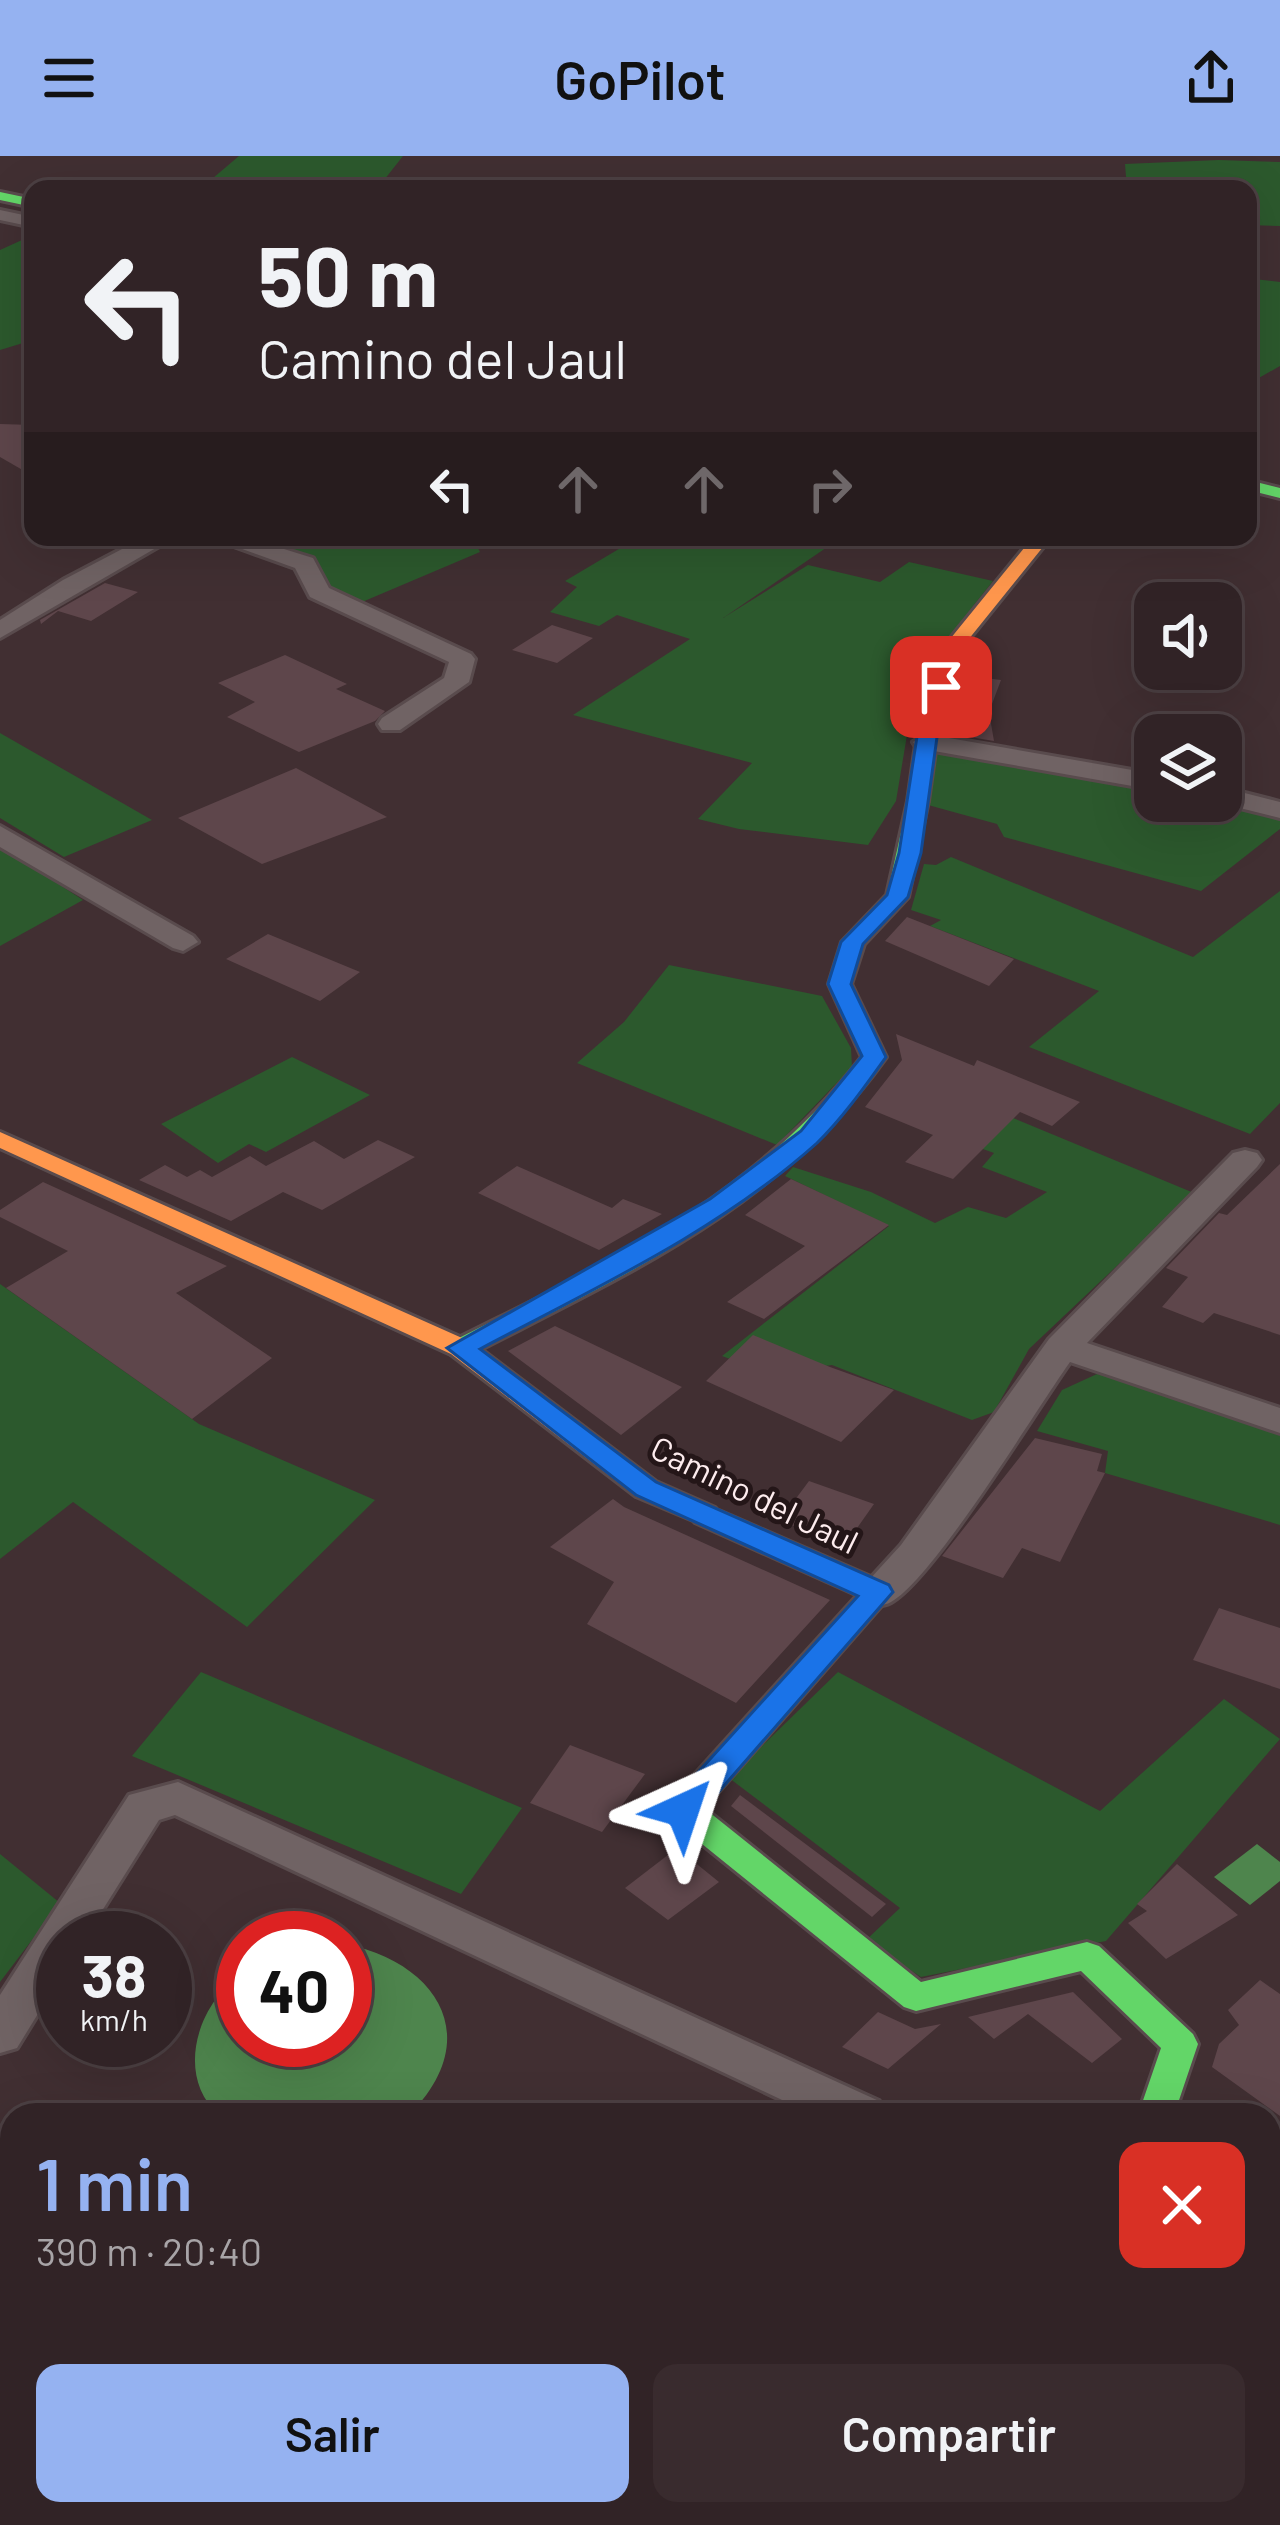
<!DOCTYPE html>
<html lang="es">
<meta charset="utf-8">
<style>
body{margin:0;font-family:Barlow,sans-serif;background:#392b2e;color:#f1f3f6;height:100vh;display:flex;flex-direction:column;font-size:45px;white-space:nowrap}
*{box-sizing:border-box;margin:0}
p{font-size:39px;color:#a8a4a7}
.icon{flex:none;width:66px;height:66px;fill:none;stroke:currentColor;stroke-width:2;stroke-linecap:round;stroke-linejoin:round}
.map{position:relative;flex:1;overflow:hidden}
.panel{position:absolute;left:0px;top:1947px;width:1281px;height:423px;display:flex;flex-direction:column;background:#312326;border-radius:36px 36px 0 0;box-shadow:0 12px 48px #0002,0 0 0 3px #4c4043}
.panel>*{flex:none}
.guide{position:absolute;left:24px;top:24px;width:1233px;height:366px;border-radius:24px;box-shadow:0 12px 48px #0002,0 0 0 3px #4c4043;background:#312326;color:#f1f3f6;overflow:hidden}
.controls{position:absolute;left:1134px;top:426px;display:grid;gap:24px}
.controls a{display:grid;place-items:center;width:108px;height:108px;border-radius:24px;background:#312326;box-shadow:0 12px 48px #0002,0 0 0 3px #4c4043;font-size:60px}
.speed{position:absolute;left:36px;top:1755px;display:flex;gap:24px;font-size:60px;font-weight:700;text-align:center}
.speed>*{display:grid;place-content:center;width:156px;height:156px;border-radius:50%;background:#312326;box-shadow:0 12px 48px #0002,0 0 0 3px #4c4043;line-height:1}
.speed small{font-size:30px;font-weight:400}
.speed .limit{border:18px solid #d22;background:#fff;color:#111}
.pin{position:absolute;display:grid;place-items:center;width:102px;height:102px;color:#fff;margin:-51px;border-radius:24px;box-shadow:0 6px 18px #0006}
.me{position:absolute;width:132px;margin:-66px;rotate:42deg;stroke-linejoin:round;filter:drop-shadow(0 0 9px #0008)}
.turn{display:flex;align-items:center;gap:42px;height:252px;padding:0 36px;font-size:54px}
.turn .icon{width:156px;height:156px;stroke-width:2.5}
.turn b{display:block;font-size:84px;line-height:102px}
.lanes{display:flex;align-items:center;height:114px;padding:0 36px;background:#0003;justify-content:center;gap:60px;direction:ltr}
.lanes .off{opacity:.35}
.round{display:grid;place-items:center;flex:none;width:126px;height:126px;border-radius:24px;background:#392b2e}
.overview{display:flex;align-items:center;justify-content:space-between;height:204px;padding:0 36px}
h1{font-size:72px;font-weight:600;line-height:90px;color:#95b2f1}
.primary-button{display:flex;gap:24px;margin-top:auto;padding:24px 36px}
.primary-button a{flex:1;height:138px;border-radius:24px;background:#95b2f1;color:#111;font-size:48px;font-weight:600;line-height:138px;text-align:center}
.primary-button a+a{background:#392b2e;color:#f1f3f6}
header{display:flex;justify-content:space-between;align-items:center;height:156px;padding:0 36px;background:#95b2f1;color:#111;font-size:54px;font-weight:600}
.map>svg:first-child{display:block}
</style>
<header><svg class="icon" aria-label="menu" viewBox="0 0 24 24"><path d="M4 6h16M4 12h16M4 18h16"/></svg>GoPilot<svg class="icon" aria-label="share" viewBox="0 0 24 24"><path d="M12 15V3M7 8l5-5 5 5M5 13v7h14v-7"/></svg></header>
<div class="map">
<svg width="1280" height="2369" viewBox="0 0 1280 2369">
<rect width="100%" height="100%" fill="#412f32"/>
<!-- green -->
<g fill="#2c592d">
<polygon points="239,0 403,0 377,33 134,33 206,28"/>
<polygon points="1219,4 1280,6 1280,70 1248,69 1248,33 1127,33 1125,8"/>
<polygon points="33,79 33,184 0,194 0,94"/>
<polygon points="1254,123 1280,126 1280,210 1248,228 1248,127"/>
<polygon points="235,381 455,381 477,390 480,396 355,449 323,429 320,414 312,406"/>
<polygon points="639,381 842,381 723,462 808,409 880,426 909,406 993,425 937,496 914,537 896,645 868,689 739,673 698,663 752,607 573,559 690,483 617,459 599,470 550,456 577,431 565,425"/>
<polygon points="0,577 152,664 64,701 0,662"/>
<polygon points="933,592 1155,631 1155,645 1221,645 1280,660 1280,673 1201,735 1004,681 997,668 928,649"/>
<polygon points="0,690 83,744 0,790"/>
<polygon points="951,701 1193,801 1280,735 1280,947 1250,978 1029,891 1099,835 930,770 941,764 911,754 924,708 936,709"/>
<polygon points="669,809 822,840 851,892 852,911 777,989 577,907 624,866"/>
<polygon points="292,901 370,939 266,996 249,988 218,1007 161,968"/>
<polygon points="936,930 1194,1037 1029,1193 994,1256 972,1264 832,1209 770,1218 722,1200 889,1070 785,1020 793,1011 871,1036 935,1067 968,1051 1006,1062 1047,1036 982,1011 994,997 935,976"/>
<polygon points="0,1128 199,1268 375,1344 247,1471 73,1346 0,1403"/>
<polygon points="1097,1218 1157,1231 1280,1276 1280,1369 1105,1317 1108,1295 1037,1275 1062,1234"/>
<polygon points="201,1516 522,1652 461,1738 132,1600"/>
<polygon points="838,1516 1100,1655 1224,1543 1280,1583 1106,1785 921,1821 865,1785 900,1752 729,1622"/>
<polygon points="0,1698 60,1747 0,1826"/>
</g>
<!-- water -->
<g fill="#4e854d">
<polygon points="1257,1688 1280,1706 1280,1725 1250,1749 1214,1721"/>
<path d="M345,1788C439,1807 485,1883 409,1959H219C174,1919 198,1846 243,1817V1884H345Z"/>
<polygon points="12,2090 12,2327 0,2324 0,2097"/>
<polygon points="182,2358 472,2358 469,2369 183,2369"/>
<polygon points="660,2358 1033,2358 1053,2369 653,2369"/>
</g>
<!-- building -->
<g fill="#5e464b">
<polygon points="0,268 33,269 33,320 0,301"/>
<polygon points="105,427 138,436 91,465 58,455 41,468 40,464"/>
<polygon points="552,469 593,482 557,507 512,494"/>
<polygon points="285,499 347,528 336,533 385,555 375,565 299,596 227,561 255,546 218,527"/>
<polygon points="969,520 1001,524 989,556 994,585 952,578"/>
<polygon points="296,612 387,661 262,708 178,662"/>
<polygon points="907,761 1014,803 989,830 885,785"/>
<polygon points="268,778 360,816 320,845 226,803"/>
<polygon points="896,878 974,910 977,904 1080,946 1052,970 1020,956 953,1023 905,1006 933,979 865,951 902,904"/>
<polygon points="378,984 415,1001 322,1054 283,1036 231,1065 139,1024 165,1009 187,1021 200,1014 212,1021 250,1000 266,1010 314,985 344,1003"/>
<polygon points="1280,1008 1280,1179 1214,1157 1203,1167 1162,1151 1188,1121 1166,1112 1219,1057 1227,1059"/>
<polygon points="517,1010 612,1052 623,1043 662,1058 599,1094 478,1037"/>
<polygon points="791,1023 889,1069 764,1163 727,1146 805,1090 745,1059"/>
<polygon points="43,1026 227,1110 176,1137 272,1202 192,1263 6,1132 68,1095 0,1061 0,1054"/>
<polygon points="555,1170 682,1231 621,1279 508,1195"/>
<polygon points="753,1179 830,1211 894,1234 841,1286 706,1225"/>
<polygon points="1035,1282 1102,1298 1097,1315 1105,1317 1060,1406 1022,1392 1003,1422 942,1400"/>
<polygon points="809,1325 874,1348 843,1392 780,1364"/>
<polygon points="613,1343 624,1351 830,1444 736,1547 587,1468 614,1426 550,1391"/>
<polygon points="1219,1452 1280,1472 1280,1533 1193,1504"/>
<polygon points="570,1589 645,1618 602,1676 530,1647"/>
<polygon points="740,1639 886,1748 872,1761 731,1650"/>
<polygon points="677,1692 719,1726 668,1764 625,1732"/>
<polygon points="1177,1708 1238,1759 1166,1803 1128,1767 1147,1755 1137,1748"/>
<polygon points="1260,1824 1280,1838 1280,1960 1212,1911 1219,1888 1239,1869 1228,1854"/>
<polygon points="1073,1836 1122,1883 1092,1907 1028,1858 994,1883 968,1861"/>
<polygon points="878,1856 915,1873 941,1868 888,1913 842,1891"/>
</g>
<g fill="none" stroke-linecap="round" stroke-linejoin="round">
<defs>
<g id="street">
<polygon points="0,54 33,61 33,71 0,64"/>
<polygon points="145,381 175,381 0,482 0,464 63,424"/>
<polygon points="209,381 245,381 313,402 329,432 471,498 475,503 469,526 400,574 382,574 378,568 382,562 444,522 449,506 310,441 295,412"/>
<polygon points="926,578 1155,618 1155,634 917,592 913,586"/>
<polygon points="1221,631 1280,646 1280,662 1212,645 1221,645"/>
<polygon points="0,670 193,780 198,786 183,795 173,792 0,691"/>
<path d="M1245,994L1257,997L1262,1004L1257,1011L1087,1187L1280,1252V1277L1070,1206C1036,1254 933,1423 891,1446C882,1451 873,1449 864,1446L858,1436L901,1389L1049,1183L1233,997Z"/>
<polygon points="178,1626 879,1945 886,1959 814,1959 175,1659 159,1664 85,1782 63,1782 63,1817 17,1892 0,1897 0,1839 129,1639"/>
<polygon points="1269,2120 1280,2124 1280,2171 1269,2167"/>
</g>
<g id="fast">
<polygon points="0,36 33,43 33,51 0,44"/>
<polygon points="1248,324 1280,332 1280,342 1248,334"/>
<path d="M918,639L928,645L908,741L864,788L851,828L886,901C778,1052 630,1116 471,1198H451L447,1192L451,1186C610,1106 750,1046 862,901L829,828L842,786L887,739L908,645Z"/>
<polygon points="705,1349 889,1429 893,1436 704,1652 921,1826 1087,1786 1099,1790 1193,1878 1198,1888 1174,1959 1138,1959 1161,1892 1081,1815 916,1855 904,1851 671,1663 667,1654 671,1645 858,1439 695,1366 690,1359 695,1352"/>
</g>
<g id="slow">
<polygon points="1033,381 1051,381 964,489 938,574 928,645 918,651 911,649 908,645 918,574 946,488"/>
<polygon points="0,976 471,1186 656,1326 715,1352 720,1359 715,1366 705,1369 636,1340 451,1198 0,992"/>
</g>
</defs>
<!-- street casing -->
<use href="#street" stroke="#594b4d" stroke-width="6"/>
<!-- fast casing -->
<use href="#fast" stroke="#594b4d" stroke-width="6"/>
<!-- slow casing -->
<use href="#slow" stroke="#594b4d" stroke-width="6"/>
<!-- street -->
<use href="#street" fill="#706364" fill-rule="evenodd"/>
<!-- fast -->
<use href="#fast" fill="#63d668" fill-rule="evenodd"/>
<!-- slow -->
<use href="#slow" fill="#ff974d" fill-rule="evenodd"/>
</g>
<!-- route -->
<path fill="#1a73e8" stroke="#114b97" stroke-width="3" d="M935,527L951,531L938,574L921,697L908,741L863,788L851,828L886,901C866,929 842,963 817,987C719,1075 595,1132 480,1193L656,1326L889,1429L893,1436L695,1663L683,1667L672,1663L667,1654L672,1645L858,1440L636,1339L447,1192L710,1043L801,975L862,900L828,828L841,786L887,739L899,697L918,574Z"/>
<g text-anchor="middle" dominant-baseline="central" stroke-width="10" stroke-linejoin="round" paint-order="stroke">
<!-- street labels -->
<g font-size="33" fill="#fdecee" stroke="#241618">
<text transform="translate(755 1338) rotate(26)">Camino del Jaul</text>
</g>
</g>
</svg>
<div class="controls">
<a><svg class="icon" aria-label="sound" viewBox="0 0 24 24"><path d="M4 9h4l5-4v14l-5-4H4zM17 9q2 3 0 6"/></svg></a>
<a><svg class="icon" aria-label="layers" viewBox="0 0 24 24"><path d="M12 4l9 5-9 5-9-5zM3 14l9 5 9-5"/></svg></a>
</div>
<div class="speed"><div>38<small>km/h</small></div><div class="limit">40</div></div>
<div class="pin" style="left:941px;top:531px;background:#d93025"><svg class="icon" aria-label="arrive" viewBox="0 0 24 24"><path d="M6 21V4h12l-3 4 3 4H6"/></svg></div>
<svg class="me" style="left:683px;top:1654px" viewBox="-20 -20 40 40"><path d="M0-17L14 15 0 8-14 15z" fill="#1a73e8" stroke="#fff" stroke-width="4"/></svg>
<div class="guide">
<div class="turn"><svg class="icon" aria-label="left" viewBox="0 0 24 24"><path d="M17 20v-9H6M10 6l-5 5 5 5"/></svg><div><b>50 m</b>Camino del Jaul</div></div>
<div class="lanes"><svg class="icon" aria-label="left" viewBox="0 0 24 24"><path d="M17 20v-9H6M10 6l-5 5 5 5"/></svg><svg class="icon off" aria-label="ahead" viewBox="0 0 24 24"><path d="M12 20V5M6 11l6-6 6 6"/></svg><svg class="icon off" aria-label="ahead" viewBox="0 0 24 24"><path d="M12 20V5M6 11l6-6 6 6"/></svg><svg class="icon off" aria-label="right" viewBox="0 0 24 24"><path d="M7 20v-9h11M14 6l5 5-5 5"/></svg></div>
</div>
<section class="panel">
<div class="overview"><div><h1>1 min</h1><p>390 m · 20:40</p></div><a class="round" style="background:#d93025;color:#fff"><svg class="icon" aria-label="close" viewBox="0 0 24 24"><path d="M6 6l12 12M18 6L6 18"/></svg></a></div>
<div class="primary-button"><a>Salir</a><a>Compartir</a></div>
</section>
</div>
